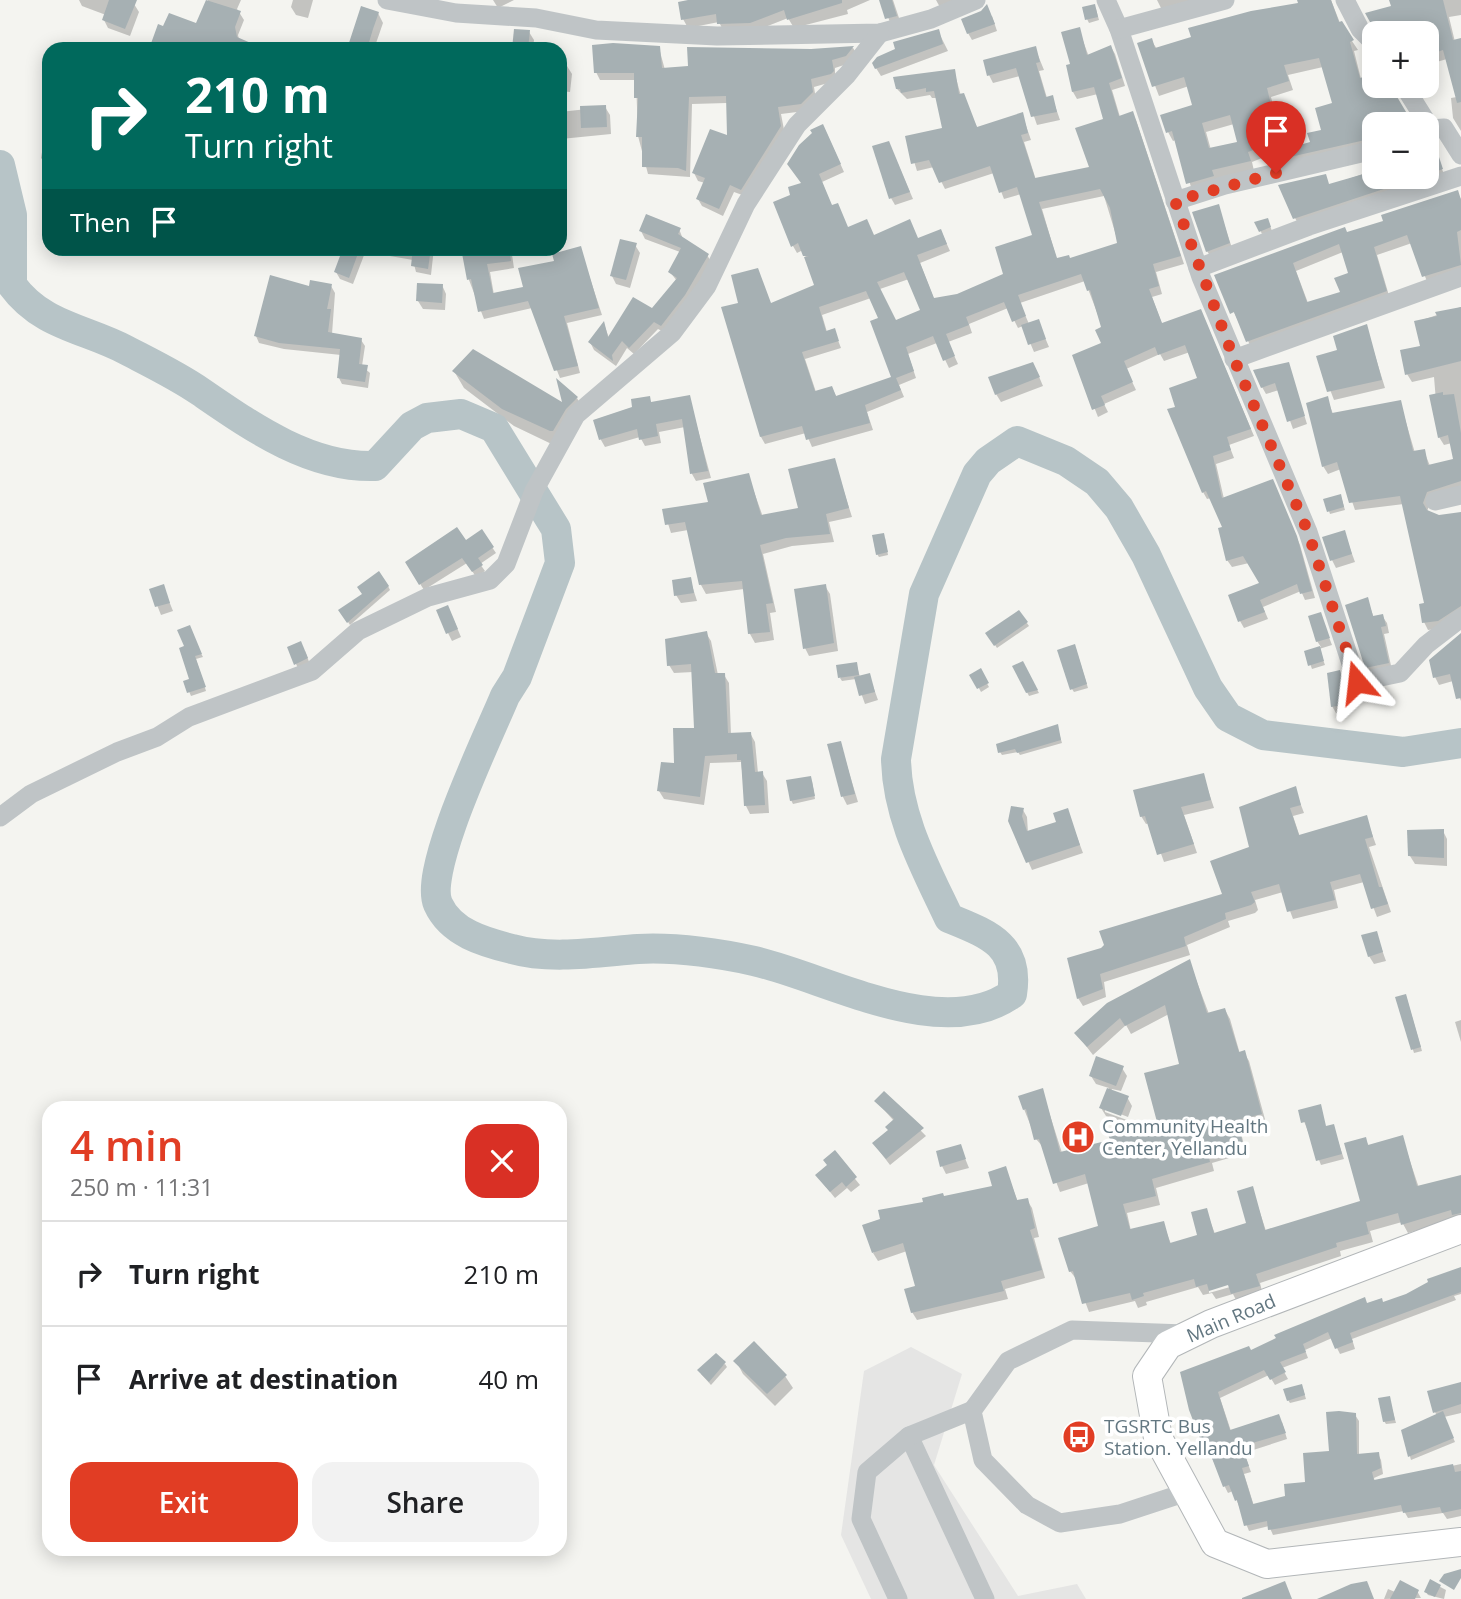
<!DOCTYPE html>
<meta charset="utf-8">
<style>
body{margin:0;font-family:"Open Sans",sans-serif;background:#f2f2f2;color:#202124;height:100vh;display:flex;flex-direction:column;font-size:26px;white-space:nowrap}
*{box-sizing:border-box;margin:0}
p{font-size:23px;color:#757577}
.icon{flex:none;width:38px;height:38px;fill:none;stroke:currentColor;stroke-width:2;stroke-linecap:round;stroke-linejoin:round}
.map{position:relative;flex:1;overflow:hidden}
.side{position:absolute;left:42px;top:1101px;width:525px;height:455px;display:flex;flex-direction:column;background:#fff;border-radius:21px;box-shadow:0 4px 18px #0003}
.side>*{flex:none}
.guide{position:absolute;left:42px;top:42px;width:525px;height:214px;border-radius:21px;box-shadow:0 4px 18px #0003;background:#00695c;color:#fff;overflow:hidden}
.controls{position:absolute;left:1362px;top:21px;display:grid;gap:14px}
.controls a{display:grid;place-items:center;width:77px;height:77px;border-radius:14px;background:#fff;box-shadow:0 4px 18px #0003;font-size:35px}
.pin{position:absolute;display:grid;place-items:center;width:60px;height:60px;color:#fff;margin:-72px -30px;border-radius:50% 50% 50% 0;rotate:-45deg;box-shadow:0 0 7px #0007}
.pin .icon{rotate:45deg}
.me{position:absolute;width:77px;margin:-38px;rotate:343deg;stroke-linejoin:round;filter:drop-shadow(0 0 5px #0008)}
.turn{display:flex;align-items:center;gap:24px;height:147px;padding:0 28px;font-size:32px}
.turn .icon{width:91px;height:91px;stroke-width:2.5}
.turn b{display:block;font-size:49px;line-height:60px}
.then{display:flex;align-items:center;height:66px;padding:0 28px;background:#0003;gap:14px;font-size:26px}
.round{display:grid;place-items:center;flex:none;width:74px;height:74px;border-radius:21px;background:#f2f2f2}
.head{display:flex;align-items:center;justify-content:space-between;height:119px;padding:0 28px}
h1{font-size:42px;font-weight:600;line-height:52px;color:#e13d24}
.action{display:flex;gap:14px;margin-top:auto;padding:14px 28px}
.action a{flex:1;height:80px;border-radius:21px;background:#e13d24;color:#fff;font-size:28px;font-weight:600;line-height:80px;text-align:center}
.action a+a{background:#f2f2f2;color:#202124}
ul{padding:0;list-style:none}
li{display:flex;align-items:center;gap:21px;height:105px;padding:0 28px;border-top:2px solid #e0e0e0}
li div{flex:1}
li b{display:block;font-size:26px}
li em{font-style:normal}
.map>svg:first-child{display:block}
</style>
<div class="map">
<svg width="1461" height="1599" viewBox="0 0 1461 1599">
<rect width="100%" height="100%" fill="#f4f4f0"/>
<!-- built -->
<polygon fill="#e5e5e4" points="911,1347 962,1374 934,1465 1018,1596 1077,1584 1086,1599 871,1599 841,1535 864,1371"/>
<!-- shadow -->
<g fill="#0003" fill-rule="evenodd">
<polygon points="79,0 124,0 134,4 139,12 130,36 108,28 104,20 106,15 82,6"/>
<polygon points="208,0 241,0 237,9 244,20 238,35 241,49 227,49 195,32"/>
<polygon points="293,0 313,0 308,18 296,15 291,7"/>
<polygon points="493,0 514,0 498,8"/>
<polygon points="699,0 870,0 847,10 848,14 794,28 788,18 755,31 724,32 719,22 688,28 683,19"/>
<polygon points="881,0 893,0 901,24 892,27"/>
<polygon points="936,0 953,0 942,11"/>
<polygon points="1157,0 1206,0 1164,14"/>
<path d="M1305,0H1331L1340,23L1358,50L1354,51L1361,79L1378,86L1381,97L1392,92L1411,124H1374V148L1275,171L1267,156L1252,162L1254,171L1193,193L1176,140L1173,141L1168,132L1194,107L1189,86L1159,96L1139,44L1151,40L1157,49L1300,4ZM1323,67L1334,105L1323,131L1312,143L1284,151L1271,97L1293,90L1288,75ZM1234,124L1239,143L1211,150L1206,132Z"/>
<polygon points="1391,0 1461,0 1461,15 1449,17 1455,42 1461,40 1461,131 1453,118 1451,98 1457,97 1447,59 1426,65 1426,33 1382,33 1372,21 1393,7"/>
<polygon points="1096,9 1099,20 1089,23 1087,19"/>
<polygon points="378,13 383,23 374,49 349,49"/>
<polygon points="992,16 997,31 972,40 968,33"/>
<path d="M1079,30L1089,57L1111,47L1115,54L1125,86L1112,90L1120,117L1132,113L1136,120L1184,264L1156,272L1162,294L1152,297L1162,324L1204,318L1254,436L1229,445L1234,458L1216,464L1224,499L1276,489L1300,545L1315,598L1305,600L1301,591L1263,607L1268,619L1244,628L1240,621L1261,584L1249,563L1232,567L1227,560L1224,529L1211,498L1207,499L1203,492L1178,408L1200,379L1190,352L1164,361L1160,354L1126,369L1136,390L1104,404L1108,412L1098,417L1074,356L1103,344V328L1085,281L1020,303L1029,324L1038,321L1049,347L1034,352L1023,326L1018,328L1008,308L969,324L972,333L948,342L958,364L949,368L937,343L908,354L916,378L899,385L904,397L867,412L873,430L812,447L806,433L765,444L761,437L741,304L757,270L771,305L817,286L803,250L797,253L793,246L792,196L803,184L827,134L844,172L822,182L832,207L848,229L874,236L918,239L941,231L950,251L920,263L934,299L958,296L1005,275L1034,236L1021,194L1004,199L994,173L945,189L934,167L917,171L907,138L944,129L937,98H932L930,95L907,99L897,89L954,71L961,96L978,129L1022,114L1031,140L1024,142L1036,180L1091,169L1105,120L1098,94L1077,99L1073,92L1072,65ZM1104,196L1119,245L1070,260H1057L1042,209ZM909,279L922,311L895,322L880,289ZM871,298L881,319L893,378L837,398L832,388L816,392L805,359L841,348L834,330L827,332L822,315Z"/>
<polygon points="938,31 948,51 881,76 876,68"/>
<polygon points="529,32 534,40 533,49 514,49"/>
<polygon points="121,42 142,49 118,49"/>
<polygon points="659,48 665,70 811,51 853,48 857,54 850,63 835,68 835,81 814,87 816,100 805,111 781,114 785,135 745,196 734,192 723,216 702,206 698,199 705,183 698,181 694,173 729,138 727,103 692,104 690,177 648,174 638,136 636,80 600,80 596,72"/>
<polygon points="1035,48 1044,70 1039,71 1047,98 1052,97 1060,120 1037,125 1020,76 993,83 989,75"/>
<polygon points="560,66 567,66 572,74 570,92 560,91"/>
<polygon points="605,107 610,115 611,134 561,139 567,176 560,177 560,112"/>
<polygon points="45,135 49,136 49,167 41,158"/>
<polygon points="892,150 913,199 895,205 891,198"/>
<polygon points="1437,156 1445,177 1299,225 1295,218 1329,186 1374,170 1374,177 1426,177 1426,159"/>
<path d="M1457,192L1461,199V273L1428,284L1412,243L1377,255L1390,299L1252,349L1216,276L1385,222ZM1343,252L1350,274L1343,293L1308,303L1296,271Z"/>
<polygon points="1218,206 1233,251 1212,259 1207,251"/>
<polygon points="1257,223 1269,223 1272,231 1262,234"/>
<polygon points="679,229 683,239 707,255 712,263 666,333 658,329 634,354 627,348 616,366 594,350 590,342 604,324 609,338 653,311 677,281 670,272 680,252 645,239 641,231"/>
<polygon points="635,245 640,253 630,288 616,284 612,276"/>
<polygon points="345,248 366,250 353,284 340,279 336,272"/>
<polygon points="380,248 434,248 431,275 416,272 413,260 384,255"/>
<polygon points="462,248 511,248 514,268 490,272 494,295 525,288 556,262 580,248 602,315 567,323 580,373 560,378 532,308 484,319 469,280"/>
<polygon points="442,285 446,294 445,310 423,309 418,301"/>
<polygon points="331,286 335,293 332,334 361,340 365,346 362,366 370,373 368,388 342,384 339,378 341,355 284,349 259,343 256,336 310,288"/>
<polygon points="1461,307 1461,491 1431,499 1427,512 1439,517 1461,513 1461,615 1442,628 1428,630 1424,622 1426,605 1404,504 1355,510 1341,469 1328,474 1323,466 1327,398 1333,414 1400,402 1415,453 1424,451 1430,466 1455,460 1452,443 1444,445 1439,437 1434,377 1412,382 1407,374 1422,347 1416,322"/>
<polygon points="1366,326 1385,388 1334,400 1318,358 1339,351"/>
<polygon points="1288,364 1307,424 1293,429 1279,390 1266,394 1262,387"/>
<polygon points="454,371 565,406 577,398 586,415 562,449 514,426 464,388"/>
<polygon points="1037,372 1043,386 1001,402 996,394"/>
<polygon points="689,397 711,478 696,481 692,474 685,427 659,432 661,443 645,446 640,437 605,447 601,440 595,421 634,408 649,398 652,404"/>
<polygon points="834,460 852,517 829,522 834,542 792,546 763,554 776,612 770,613 774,640 755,643 750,634 744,589 706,594 701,585 688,530 671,533 664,511 710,503 748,475 763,517 800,509"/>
<polygon points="1342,500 1345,510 1330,514 1329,511"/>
<polygon points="481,531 496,553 480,564 485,571 476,577 467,563 424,590 407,563 466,542"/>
<polygon points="1344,532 1355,562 1336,568 1332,560"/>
<polygon points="885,538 888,555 879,557 877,554"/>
<polygon points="690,579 697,601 681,603 676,595"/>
<polygon points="163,586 173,611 161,615 151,590"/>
<polygon points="388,586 390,590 350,625 341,611"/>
<polygon points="825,586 830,594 838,651 809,656 805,648"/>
<polygon points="1367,599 1374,618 1382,616 1387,623 1389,633 1384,634 1392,670 1371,675 1367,667"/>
<polygon points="1019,612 1029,626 997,648 987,633"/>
<polygon points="1320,614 1332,645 1319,649 1325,665 1312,669 1306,652 1321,647 1317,641"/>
<polygon points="452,616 461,637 452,641 448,633"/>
<polygon points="706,633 711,641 718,675 724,675 729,683 731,735 750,733 755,742 758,773 762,773 767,781 769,813 750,814 746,806 741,762 710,763 704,805 664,799 659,791 696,730 693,672 674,673 669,665"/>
<polygon points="1461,636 1461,701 1453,681 1439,685 1435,677"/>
<polygon points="196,644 203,657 196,659 206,691 191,696 185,682 191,680"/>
<polygon points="1076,649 1088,688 1074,692 1072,689"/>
<polygon points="305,651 311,667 300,672 296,664"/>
<polygon points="856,663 860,677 869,675 878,700 865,704 856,679 842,681 840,678"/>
<polygon points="1023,663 1039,693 1029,696 1014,667"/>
<polygon points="980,671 989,687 981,692 972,675"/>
<polygon points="1339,672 1351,711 1336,713 1332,706"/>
<polygon points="1057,726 1062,743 1020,755 1018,752 1002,755 1000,752"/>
<polygon points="840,743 858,802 847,805 843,797"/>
<polygon points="1203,775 1214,808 1184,815 1197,853 1164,862 1150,823 1146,824 1141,816"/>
<polygon points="812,781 815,799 793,804 791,800"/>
<polygon points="1295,789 1304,813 1293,816 1300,837 1366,817 1376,845 1369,847 1391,912 1377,917 1364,882 1334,890 1338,908 1293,919 1283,892 1255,900 1258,910 1255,913 1228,921 1230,927 1187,945 1190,955 1104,982 1106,997 1083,1006 1078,998 1102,950 1225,895 1251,849"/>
<polygon points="1023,810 1027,817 1028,833 1058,823 1067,810 1083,853 1032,870 1010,820"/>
<polygon points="1443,831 1447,839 1447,866 1415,864 1410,856"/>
<polygon points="1376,933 1386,961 1374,964 1369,956"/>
<path d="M1189,961L1209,1014L1225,1010L1230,1019L1240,1054L1244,1053L1249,1061L1266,1123L1240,1129L1246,1153L1212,1163L1214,1171L1156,1188L1160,1205L1127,1213L1131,1231L1163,1223L1171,1244L1199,1236L1206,1210L1215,1234L1248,1224L1252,1188L1266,1231L1363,1203L1365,1139L1369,1146L1402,1137L1419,1188L1461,1176V1222L1456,1218L1408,1233L1402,1222L1370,1231L1373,1242L1340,1251L1341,1256L1260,1283L1263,1295L1237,1302L1233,1294L1216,1299L1212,1293L1203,1295L1198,1287L1146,1302L1147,1305L1138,1308L1135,1301L1089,1312L1077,1280L1070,1271L1100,1228L1089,1183L1060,1192L1043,1147L1036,1139L1024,1109L1042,1090L1062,1153L1112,1141L1159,1124L1181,1065L1169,1014L1131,1034L1126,1025L1093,1055L1076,1033ZM1236,1281L1237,1285L1209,1293V1289Z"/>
<polygon points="1406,996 1422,1051 1414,1053 1397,998"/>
<polygon points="1461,1020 1461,1042 1455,1022"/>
<polygon points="1122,1068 1127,1076 1121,1091 1112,1089 1111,1091 1127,1097 1132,1106 1128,1117 1105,1108 1105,1112 1127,1120 1125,1123 1106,1116 1101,1108 1109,1088 1096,1084 1091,1076"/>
<polygon points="884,1093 926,1136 890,1165 874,1144 890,1131 894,1121 876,1101"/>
<polygon points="1300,1111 1326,1128 1333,1126 1344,1159 1321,1165"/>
<polygon points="960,1146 969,1168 946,1174 942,1166"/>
<polygon points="834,1153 860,1185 851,1192 847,1188 835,1198 822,1182"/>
<polygon points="1005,1168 1018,1202 1027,1200 1032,1208 1039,1237 1034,1238 1045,1278 1005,1289 1008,1299 917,1320 912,1312 917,1287 907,1251 878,1261 873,1253 944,1197 995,1187"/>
<polygon points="1461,1268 1461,1294 1454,1296 1456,1300 1352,1339 1355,1349 1340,1354 1332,1338 1305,1350 1308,1358 1282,1368 1288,1379 1275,1385 1269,1375 1220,1398 1231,1431 1282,1422 1287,1439 1244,1453 1251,1472 1244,1474 1254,1506 1287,1498 1307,1484 1355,1415 1359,1421 1359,1456 1378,1454 1381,1460 1383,1474 1374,1478 1375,1482 1461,1464 1461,1516 1447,1519 1443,1513 1408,1518 1404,1511 1273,1535 1269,1526 1249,1531 1233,1491 1228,1493 1225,1487 1190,1409 1251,1352 1367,1305 1383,1304 1407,1296"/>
<polygon points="736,1361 785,1376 793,1388 775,1406 743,1374"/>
<polygon points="725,1364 727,1367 711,1385 701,1374"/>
<polygon points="1461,1384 1461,1413 1444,1417 1455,1442 1411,1460 1403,1431 1437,1416 1435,1412"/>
<polygon points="1303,1389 1306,1399 1290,1403 1288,1400"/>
<polygon points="1389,1398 1396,1423 1386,1424 1384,1421"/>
<polygon points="1431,1582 1446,1590 1444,1599 1428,1595 1426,1592"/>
<polygon points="1388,1589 1395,1592 1417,1591 1421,1598 1384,1599"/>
</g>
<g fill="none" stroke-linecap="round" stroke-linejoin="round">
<!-- river -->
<path stroke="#b7c4c7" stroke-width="30" d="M0,165L12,215V285C42,326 84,328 126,350C151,363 178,376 201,392C252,427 310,468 375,466L412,426L427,418L461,414L494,428L556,529L560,563L517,677L505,696C489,735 423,870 438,904C451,933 484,942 512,949C551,960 599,952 638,949C676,947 717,953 754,961C828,978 942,1044 1012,994C1020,945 988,934 949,918C925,867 897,817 896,759L924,594L977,474L988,461L1017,441L1066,461L1097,482L1119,508L1146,555L1208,688L1228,717L1263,735L1403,752L1461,743"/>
</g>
<!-- building -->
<g fill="#a6b0b3" fill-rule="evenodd">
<polygon points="109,0 137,0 125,29 102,20"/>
<polygon points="206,0 241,11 235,27 237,37 265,49 149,49 158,24 163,26 169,13 196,23"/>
<polygon points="688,0 842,0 842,3 787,20 784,10 750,23 717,24 716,14 681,20 678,2"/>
<polygon points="879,0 892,0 897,16 885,19"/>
<path d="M1297,0H1331L1339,22L1342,21L1354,40L1350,42L1360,78L1373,74L1379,96L1393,90L1412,122L1374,124V138L1268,162L1261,147L1248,152L1251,161L1212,170L1214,176L1186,184L1172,131L1166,133L1160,115L1192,105L1184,77L1152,87L1137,43L1152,38L1155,48L1191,37L1188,28L1251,11L1298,3ZM1319,58L1332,103L1315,108L1321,130L1307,133L1310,142L1282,150L1267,88L1289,81L1284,65ZM1230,115L1237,142L1209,148L1202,123Z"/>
<polygon points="1389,0 1443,0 1453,40 1461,38 1461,102 1457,103 1443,50 1426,56 1426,33 1382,33 1370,22 1365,13 1391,6"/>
<polygon points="987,4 995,24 967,34 961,19 981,11"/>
<polygon points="1095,4 1098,17 1085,20 1082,7"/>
<polygon points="361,6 379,12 373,29 367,49 347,49"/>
<path d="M1080,27L1087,55L1111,45L1122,78L1109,83L1119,116L1133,111L1181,256L1153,264L1159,286L1149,289L1162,323L1201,309L1251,429L1227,437L1231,450L1213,456L1222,498L1273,479L1297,536L1312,591L1300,594L1297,584L1260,600L1265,612L1238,622L1228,595L1259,583L1243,556L1226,561L1218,528L1222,527L1206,491L1202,493L1167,409L1175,407L1169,388L1197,378L1185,345L1158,355L1155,347L1124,361L1133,382L1101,396L1105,405L1092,410L1072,355L1101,343L1095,330L1101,327L1090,290L1087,291L1081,274L1018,295L1026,316L1012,322L1004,302L966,317L969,325L946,334L955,356L943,361L933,336L906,347L914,371L896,378L901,390L865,405L870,423L806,440L802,426L760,437L721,307L738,303L731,275L758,268L771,303L814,285L804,257L809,256H803L798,243L791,247L773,202L790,195L788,187L801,183L787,164L799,145L812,133L810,130L823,124L841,164L819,174L832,205L838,203L848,227L867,219L874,235L910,219L918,238L941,229L947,244L917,255L934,298L957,294L1003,274L995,247L1032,235L1017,187L999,193L990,166L939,183L929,160L911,164L905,136L942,128L934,91L926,92V88L901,93L900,89H896L893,77L955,69L959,94L964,93L977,127L1023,112L1028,133L1021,135L1035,178L1089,167L1075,128L1103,119L1094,87L1072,92L1066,65L1070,64L1061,32ZM1100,189L1110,208L1117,243L1070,258L1069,255L1057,258L1039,202ZM904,272L920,310L896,320L877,282ZM866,291L878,318L870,321L891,377L836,396L832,386L815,391L802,352L839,341L835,328L826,331L819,307Z"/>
<polygon points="514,29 530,30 528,49 512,49"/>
<polygon points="939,29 943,44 875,69 872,63 877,57 895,49 893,42"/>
<polygon points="613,43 660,46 662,68 688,66 687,47 811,49 854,46 846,56 832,60 834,71 831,74 811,79 813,92 801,104 778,107 781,126 741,190 730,185 719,209 696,199 705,178 692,173 710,129 727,135 726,96 689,97 686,171 678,168 642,167 642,137 636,137 638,98 634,98 634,73 594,73 592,45"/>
<polygon points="1036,46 1040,62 1036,63 1046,97 1053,95 1057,112 1031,117 1016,68 987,76 983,60"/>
<polygon points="606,105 607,127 581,128 580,106"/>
<polygon points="889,141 910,192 889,199 872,146"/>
<polygon points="1438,154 1443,169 1426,175 1426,157"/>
<polygon points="1374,171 1374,177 1420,177 1293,219 1278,185 1326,174 1329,184"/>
<path d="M1458,190L1461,200V230L1457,232L1461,265L1422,277L1407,235L1374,247L1387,291L1246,342L1234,312L1230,314L1214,275L1345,227L1347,232L1383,221L1381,215ZM1339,244L1348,273L1334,278L1340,292L1307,302L1293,263Z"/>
<polygon points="1219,204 1230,243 1206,252 1192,212"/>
<polygon points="646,214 681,228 678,234 709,254 685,295 661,326 654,322 629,348 622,341 612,355 613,361 588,342 604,321 608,337 633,297 652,308 677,278 668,272 681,248 639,231"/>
<polygon points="1268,218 1271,227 1259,232 1254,222"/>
<polygon points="620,239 637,243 626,280 610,276"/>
<polygon points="581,246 599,308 564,316 578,366 554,371 528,301 478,312 471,279 467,280 461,248 509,248 511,261 487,264 493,293 523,287 518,268 554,261 552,254"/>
<polygon points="343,248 360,248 349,278 334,272"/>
<polygon points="413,248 431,248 428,269 411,266"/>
<polygon points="270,275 309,286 310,280 332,284 327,309 331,309 328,332 362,338 359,364 368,365 365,382 337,378 340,349 279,343 254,336"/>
<polygon points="417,283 443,284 442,303 416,301"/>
<polygon points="1461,307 1461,361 1405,375 1400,350 1420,346 1414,321 1437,316 1435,312"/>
<polygon points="1039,319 1046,339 1028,345 1021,325"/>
<polygon points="1367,324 1382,380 1327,392 1316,356 1337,350 1333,336"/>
<polygon points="473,349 562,402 556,378 578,397 566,409 553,431 550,431 502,409 452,371"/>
<polygon points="1033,362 1040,377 995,395 988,377"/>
<polygon points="1289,362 1305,416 1287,422 1275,383 1261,388 1253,370"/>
<polygon points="1443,392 1443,395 1454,394 1461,433 1461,481 1427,492 1423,503 1427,510 1439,515 1461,512 1461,606 1438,621 1422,623 1419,604 1424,603 1400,496 1349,503 1337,462 1322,467 1306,403 1328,396 1332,413 1401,400 1413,451 1425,449 1428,465 1453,459 1448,435 1438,438 1429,395"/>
<polygon points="690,395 708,471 690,474 682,419 656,424 658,436 639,440 637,429 599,440 593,420 632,407 631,399 650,396 651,402"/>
<polygon points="835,458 849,508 826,514 830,534 786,538 760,545 773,603 766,604 770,632 748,634 742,581 699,585 685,522 665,525 662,509 708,502 703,483 749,473 761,515 798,508 788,469"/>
<polygon points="1341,494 1344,507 1327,512 1323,499"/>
<polygon points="457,527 466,540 482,529 494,547 478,558 483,565 472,572 462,558 419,585 405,562"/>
<polygon points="1345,530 1352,554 1330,561 1322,537"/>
<polygon points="884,533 888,552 876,555 872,535"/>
<polygon points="379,571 389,586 347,623 338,610 362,594 357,587"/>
<polygon points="691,577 694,593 674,596 672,580"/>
<polygon points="164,584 170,603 155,607 149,589"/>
<polygon points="826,584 834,643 803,649 794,589"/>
<polygon points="1368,597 1373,616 1383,614 1386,626 1381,627 1389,663 1365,668 1345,605"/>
<polygon points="448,605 458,629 446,634 436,610"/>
<polygon points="1019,610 1028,622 994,646 985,633"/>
<polygon points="1321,612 1330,638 1316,642 1308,616"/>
<polygon points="190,625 202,654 195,656 206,687 187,693 183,681 189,679 179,648 184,646 177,630"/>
<polygon points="707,631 715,673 725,673 728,733 751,732 755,772 763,771 765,805 744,806 741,760 737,760 737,754 705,756 700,797 657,791 661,762 674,763 673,728 694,728 691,664 667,666 665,639"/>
<polygon points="1461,633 1461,698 1456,699 1450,674 1433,678 1429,660"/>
<polygon points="301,641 308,658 294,665 287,647"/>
<polygon points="1075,644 1087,684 1070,690 1057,650"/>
<polygon points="1320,646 1324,661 1308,666 1304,651"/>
<polygon points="1023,661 1038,690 1026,693 1012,666"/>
<polygon points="857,662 859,675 838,678 836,665"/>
<polygon points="981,668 989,683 977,689 969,675"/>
<polygon points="1340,670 1349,704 1331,707 1327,673"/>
<polygon points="870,673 875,692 859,696 854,677"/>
<polygon points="1058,724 1061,740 1017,753 1015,749 998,753 996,744"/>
<polygon points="841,741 855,794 841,797 827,744"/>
<polygon points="1204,773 1211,800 1181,807 1194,844 1157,855 1145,816 1140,817 1133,790"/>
<polygon points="811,776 815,796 790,801 786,780"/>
<polygon points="1296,786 1301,805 1290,808 1299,835 1367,815 1373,837 1365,839 1379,887 1382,887 1388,904 1371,909 1360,874 1330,882 1335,900 1287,912 1279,884 1251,892 1255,902 1251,905 1225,913 1226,919 1184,937 1186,946 1100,974 1103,989 1077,999 1067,958 1101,948 1104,945 1099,931 1222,894 1210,861 1249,847 1239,807"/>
<polygon points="1011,806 1024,808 1022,816 1027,831 1056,822 1053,813 1068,808 1080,845 1026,863 1008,821"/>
<polygon points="1444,829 1444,858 1408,856 1407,830"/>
<polygon points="1377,931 1383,952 1368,957 1361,935"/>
<polygon points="1190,959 1207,1013 1225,1008 1239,1052 1245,1050 1262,1114 1237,1120 1243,1144 1208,1154 1210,1162 1152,1179 1156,1196 1123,1204 1130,1229 1164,1221 1170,1243 1197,1235 1191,1212 1207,1208 1214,1233 1246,1223 1237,1191 1253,1186 1265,1230 1360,1201 1344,1143 1366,1137 1368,1145 1403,1135 1417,1186 1461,1175 1461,1213 1452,1215 1451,1210 1401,1225 1398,1213 1366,1222 1369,1234 1336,1243 1337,1247 1256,1274 1260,1286 1231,1294 1228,1285 1209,1291 1207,1284 1196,1287 1194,1279 1143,1293 1144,1296 1132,1300 1130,1293 1082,1304 1073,1271 1069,1272 1058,1238 1098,1226 1085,1174 1053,1184 1039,1139 1034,1140 1026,1109 1023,1110 1018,1096 1043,1088 1060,1152 1110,1140 1108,1134 1157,1122 1144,1073 1179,1064 1165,1005 1125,1026 1120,1018 1087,1047 1074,1033 1107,1003"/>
<polygon points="1406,994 1421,1047 1411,1050 1395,997"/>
<polygon points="1096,1056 1124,1066 1116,1086 1089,1076"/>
<polygon points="1107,1088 1129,1096 1121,1116 1099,1108"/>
<polygon points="884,1091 924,1128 886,1159 872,1143 888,1130 885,1127 894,1119 874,1101"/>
<polygon points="1321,1104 1326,1126 1334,1124 1342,1154 1316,1161 1305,1122 1301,1123 1298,1110"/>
<polygon points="961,1144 966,1159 940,1167 936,1151"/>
<polygon points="835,1150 857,1177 846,1187 842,1182 830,1192 815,1175 827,1165 823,1160"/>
<polygon points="1006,1166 1017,1200 1028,1198 1035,1228 1030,1230 1042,1270 1001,1281 1004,1291 911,1313 904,1289 915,1286 903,1243 872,1253 862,1225 880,1219 878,1210 923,1202 922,1198 943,1193 944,1196 992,1186 988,1172"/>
<polygon points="1461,1267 1461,1292 1350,1333 1353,1342 1335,1349 1328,1332 1303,1344 1306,1352 1280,1362 1286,1372 1270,1380 1264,1370 1218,1392 1230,1430 1279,1414 1286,1433 1242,1446 1249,1466 1242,1468 1253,1504 1285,1496 1284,1484 1305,1482 1303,1453 1329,1451 1326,1412 1339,1411 1356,1413 1357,1454 1379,1452 1381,1468 1372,1472 1374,1480 1453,1464 1455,1472 1461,1471 1461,1509 1442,1513 1440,1507 1403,1513 1401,1505 1281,1528 1268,1530 1267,1521 1244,1526 1237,1500 1235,1501 1229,1485 1223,1487 1210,1453 1206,1454 1189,1410 1180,1372 1249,1346 1251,1350 1276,1338 1274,1335 1365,1297 1367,1303 1382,1298 1383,1302 1406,1294 1428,1282 1427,1279"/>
<polygon points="754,1341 787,1375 767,1394 733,1361"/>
<polygon points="716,1353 726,1362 709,1382 697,1370"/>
<polygon points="1461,1382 1461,1404 1433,1413 1427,1391"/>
<polygon points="1302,1384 1305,1395 1287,1401 1283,1389"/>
<polygon points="1390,1396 1395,1420 1383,1422 1378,1398"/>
<polygon points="1443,1411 1454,1438 1408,1457 1401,1430"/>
<polygon points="1461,1569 1461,1578 1454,1590 1439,1581 1444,1574"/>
<polygon points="1430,1579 1441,1585 1435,1597 1424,1592"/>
<polygon points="1400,1580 1419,1590 1415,1599 1390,1599"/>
<polygon points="1285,1581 1292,1599 1242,1599 1242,1598"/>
<polygon points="1367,1581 1374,1599 1317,1599 1351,1584"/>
</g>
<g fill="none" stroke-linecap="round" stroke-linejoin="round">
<defs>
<polyline id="highway" points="1461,1229 1211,1324 1168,1345 1147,1376 1158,1438 1215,1543 1267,1564 1461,1542"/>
</defs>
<!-- highway casing -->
<use href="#highway" stroke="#b2b6b8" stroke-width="30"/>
<!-- minor -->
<g stroke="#bfc4c6" stroke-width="19">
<polyline points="387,0 456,13 536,18 596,30 717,36 880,33 931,19 976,0"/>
<polyline points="1106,0 1119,29 1201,277 1308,532 1357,682 1400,673 1426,645 1461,618"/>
<polyline points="1345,0 1360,29 1374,43"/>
<polyline points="1119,29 1225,0"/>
<polyline points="1404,86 1431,129 1444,128 1461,155"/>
<polyline points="1175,201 1225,185 1374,150"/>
<polyline points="1198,268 1309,226 1461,176"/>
<polyline points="1234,359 1461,277"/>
<polyline points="1435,501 1461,495"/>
<polyline points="0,817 31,794 117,752 157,737 189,717 312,671 358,631 428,597 490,580 506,564 534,491 576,415 672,333 707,286 746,204 797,125 847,75 880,33"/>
<polyline points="1185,1334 1072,1330 1008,1361 972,1411 983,1460 1027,1505 1060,1523 1120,1514 1187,1492"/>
<polyline points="909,1436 985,1599"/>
<polyline points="898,1599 861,1519 867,1472 909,1436 973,1410"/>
</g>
<!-- highway -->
<use href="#highway" stroke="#fff" stroke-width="28"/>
</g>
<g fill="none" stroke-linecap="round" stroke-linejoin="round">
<!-- route -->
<polyline stroke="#e13d24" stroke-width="12" stroke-dasharray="0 21.6" points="1276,173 1175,201 1234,359 1308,532 1357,682"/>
</g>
<!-- icons -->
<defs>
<symbol id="hospital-disc" viewBox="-11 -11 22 22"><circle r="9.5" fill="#e13d24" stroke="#fff"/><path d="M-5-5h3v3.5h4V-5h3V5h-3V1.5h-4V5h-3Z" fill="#fff"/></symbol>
<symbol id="bus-disc" viewBox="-11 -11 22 22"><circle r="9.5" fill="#e13d24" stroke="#fff"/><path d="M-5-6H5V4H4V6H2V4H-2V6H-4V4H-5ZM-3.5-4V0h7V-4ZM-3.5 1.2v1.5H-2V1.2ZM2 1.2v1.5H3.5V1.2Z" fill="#fff"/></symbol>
</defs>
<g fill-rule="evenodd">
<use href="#hospital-disc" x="1059" y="1118" width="38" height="38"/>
<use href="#bus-disc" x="1060" y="1418" width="38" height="38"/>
</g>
<g text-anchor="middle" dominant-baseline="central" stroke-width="7" stroke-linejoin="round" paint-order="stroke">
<!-- poi labels -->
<g font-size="19" fill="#637781" stroke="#fff" text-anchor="start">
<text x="1102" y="1126">Community Health<tspan x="1102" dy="22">Center, Yellandu</tspan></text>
<text x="1104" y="1426">TGSRTC Bus<tspan x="1104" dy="22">Station. Yellandu</tspan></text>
</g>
<!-- street labels -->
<g font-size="19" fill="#637781" stroke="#fff">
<text transform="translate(1231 1318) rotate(-23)">Main Road</text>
</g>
</g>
</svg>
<div class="controls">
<a>+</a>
<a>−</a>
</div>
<div class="pin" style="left:1276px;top:173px;background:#d93025"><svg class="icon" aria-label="arrive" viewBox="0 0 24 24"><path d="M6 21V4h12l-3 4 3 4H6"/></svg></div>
<svg class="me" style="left:1357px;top:682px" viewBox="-20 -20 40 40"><path d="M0-17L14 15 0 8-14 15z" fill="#e13d24" stroke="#fff" stroke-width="4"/></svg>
<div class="guide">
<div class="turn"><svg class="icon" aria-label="right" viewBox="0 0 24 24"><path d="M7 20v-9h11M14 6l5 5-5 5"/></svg><div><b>210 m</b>Turn right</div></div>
<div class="then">Then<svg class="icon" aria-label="arrive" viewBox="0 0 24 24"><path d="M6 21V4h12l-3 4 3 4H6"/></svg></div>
</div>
<section class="side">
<div class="head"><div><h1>4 min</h1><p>250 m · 11:31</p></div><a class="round" style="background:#d93025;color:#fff"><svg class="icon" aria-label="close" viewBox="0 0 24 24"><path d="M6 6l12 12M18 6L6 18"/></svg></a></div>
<ul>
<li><svg class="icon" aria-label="right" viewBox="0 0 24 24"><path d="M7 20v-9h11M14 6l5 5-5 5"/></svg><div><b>Turn right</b></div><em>210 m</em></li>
<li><svg class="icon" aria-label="arrive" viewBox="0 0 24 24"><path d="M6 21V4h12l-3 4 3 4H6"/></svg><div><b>Arrive at destination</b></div><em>40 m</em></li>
</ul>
<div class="action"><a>Exit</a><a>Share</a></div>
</section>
</div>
